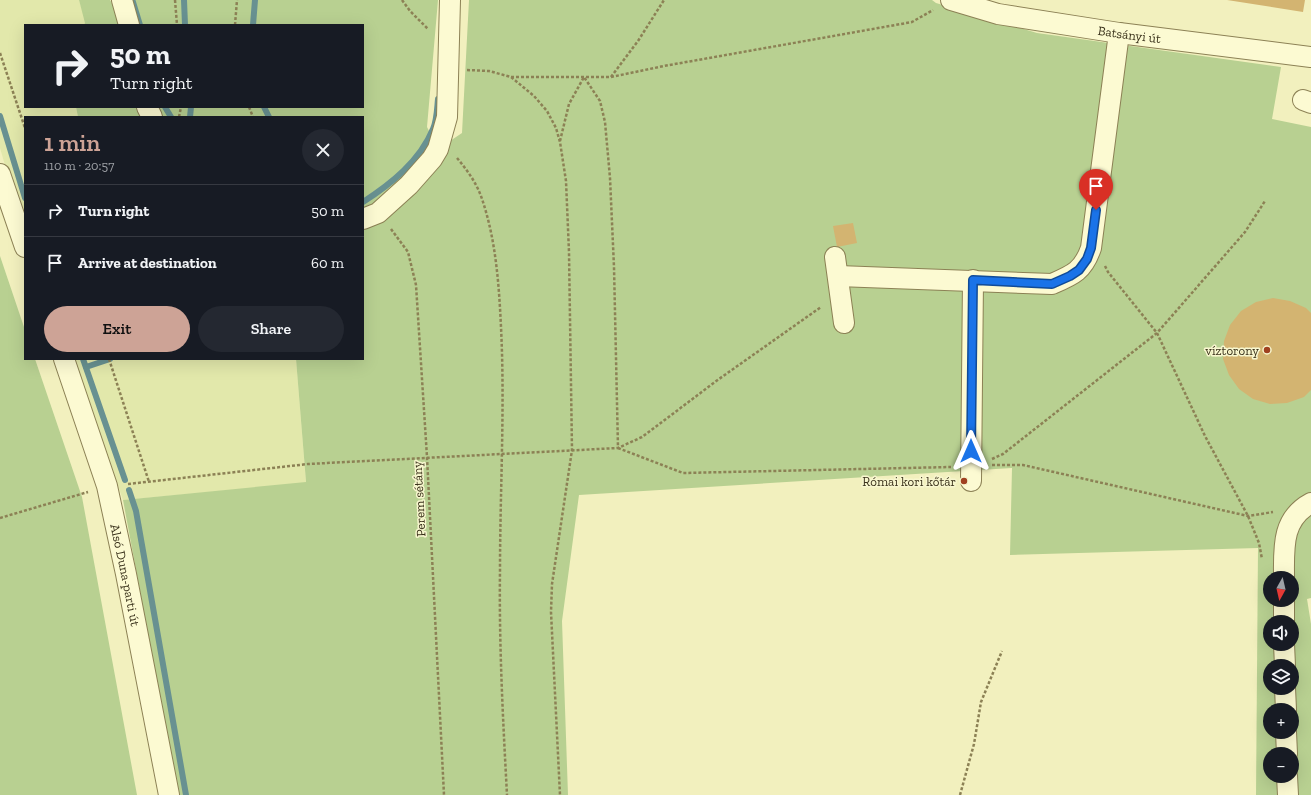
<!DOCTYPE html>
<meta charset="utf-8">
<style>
body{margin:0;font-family:"Zilla Slab",serif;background:#242831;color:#f1f3f6;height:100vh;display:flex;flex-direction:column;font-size:15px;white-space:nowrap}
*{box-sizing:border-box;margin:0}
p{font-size:13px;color:#9ea1a6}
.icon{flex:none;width:22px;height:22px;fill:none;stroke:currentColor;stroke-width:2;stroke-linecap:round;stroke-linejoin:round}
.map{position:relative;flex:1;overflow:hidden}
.panel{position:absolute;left:24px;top:116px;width:340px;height:244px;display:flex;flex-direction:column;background:#171b24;border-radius:0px;box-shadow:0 4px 16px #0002}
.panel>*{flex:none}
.banner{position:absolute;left:24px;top:24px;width:340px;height:84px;border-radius:0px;box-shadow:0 4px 16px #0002;background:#171b24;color:#f1f3f6;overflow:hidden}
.needle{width:26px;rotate:188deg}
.controls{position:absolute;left:1263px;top:571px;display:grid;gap:8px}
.controls a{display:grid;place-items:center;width:36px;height:36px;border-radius:50%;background:#171b24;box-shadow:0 4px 16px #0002;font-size:20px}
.pin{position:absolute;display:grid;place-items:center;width:34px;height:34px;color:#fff;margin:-41px -17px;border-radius:50% 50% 50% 0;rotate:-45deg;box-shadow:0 0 4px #0007}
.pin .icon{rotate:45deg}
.me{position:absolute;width:44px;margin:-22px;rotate:0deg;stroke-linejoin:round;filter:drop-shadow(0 0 3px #0008)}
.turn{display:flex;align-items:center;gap:14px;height:84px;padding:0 20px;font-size:18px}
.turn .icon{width:52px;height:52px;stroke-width:2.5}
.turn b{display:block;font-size:28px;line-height:34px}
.round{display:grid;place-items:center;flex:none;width:42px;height:42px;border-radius:21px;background:#242831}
.headline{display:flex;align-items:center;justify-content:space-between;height:68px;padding:0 20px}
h1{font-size:24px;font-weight:600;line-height:30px;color:#cda396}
.cta{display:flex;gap:8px;margin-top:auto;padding:8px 20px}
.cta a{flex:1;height:46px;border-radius:24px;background:#cda396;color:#111;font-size:16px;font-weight:600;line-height:46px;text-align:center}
.cta a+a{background:#242831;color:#f1f3f6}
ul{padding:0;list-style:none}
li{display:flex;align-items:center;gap:12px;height:52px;padding:0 20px;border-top:1px solid #363941}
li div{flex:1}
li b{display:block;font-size:15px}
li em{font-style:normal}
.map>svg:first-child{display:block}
</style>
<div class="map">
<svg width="1311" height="795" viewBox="0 0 1311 795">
<rect width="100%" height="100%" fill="#f2f0be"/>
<!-- farmland -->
<g fill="#e2e8ab">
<polygon points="0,0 79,0 86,23 84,25 25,25 25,107 76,107 78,117 25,117 25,224 14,196 0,148"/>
<polygon points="74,359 296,359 306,483 123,500"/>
</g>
<!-- green -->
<g fill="#b8d091" fill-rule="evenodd">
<path d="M79,0H110L114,7L128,0H438L427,127L438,149L462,133L469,0H932L936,3L1037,33L1281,67L1272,119L1311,127V598L1307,599L1311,624V795H1256L1258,548L1010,555L1012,468L579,495L562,621L568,795H178L123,500L306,482L296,359H363V117H78L76,107H363V25H84L85,23ZM1270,578H1292V600H1270ZM1270,622H1292V644H1270ZM1270,666H1292V688H1270ZM1270,710H1292V732H1270ZM1270,754H1292V776H1270Z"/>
<polygon points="0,256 25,330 25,359 35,359 82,497 137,795 0,795"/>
</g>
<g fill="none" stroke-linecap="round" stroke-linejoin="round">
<!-- stream -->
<g stroke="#689191" stroke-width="6">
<polyline points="184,0 185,25"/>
<polyline points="133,2 140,25"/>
<polyline points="253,25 255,0"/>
<polyline points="165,107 171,117"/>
<polyline points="264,107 269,117"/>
<polyline points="0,116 25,198"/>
<polyline points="190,117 191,107"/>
<path d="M363,202C391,184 420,161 433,129C437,120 437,109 438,99"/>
<polyline points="83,359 125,480"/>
<polyline points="86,367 110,359"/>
<polyline points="129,490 136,511 186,795"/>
</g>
</g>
<!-- building -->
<g fill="#d3b471">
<polygon points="1227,0 1305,0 1303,12"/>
<polygon points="853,223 857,243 837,247 833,226"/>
<polygon points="1273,298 1290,301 1306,308 1311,313 1311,390 1304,397 1287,403 1270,404 1253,399 1239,389 1229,375 1223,359 1224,341 1230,325 1241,311 1256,302"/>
</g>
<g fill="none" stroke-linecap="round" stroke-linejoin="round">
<defs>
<g id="minor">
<polyline points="122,0 129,25"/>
<path id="s1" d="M951,0L998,14L1119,33L1311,57"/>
<polyline points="1303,100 1311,103"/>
<polyline points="147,107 152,117"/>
<polyline points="0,174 25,247"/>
<polyline points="363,219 378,213 409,185 432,159 438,149 447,117 450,0"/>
<polyline points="835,257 844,323"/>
<path d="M838,276L1052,284C1073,275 1083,271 1091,248L1119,33"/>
<path id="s2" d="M64,359L107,486L126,574L169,795"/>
<polyline points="971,481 973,280"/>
<path d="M1284,578C1284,549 1281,519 1311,503"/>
<polyline points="1284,600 1284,622"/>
<polyline points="1284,644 1285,666"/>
<polyline points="1285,688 1286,710"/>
<polyline points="1286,732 1287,754"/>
<polyline points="1287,776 1288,795"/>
</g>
</defs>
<!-- minor casing -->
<use href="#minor" stroke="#8c8155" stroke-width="22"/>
<!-- path -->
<g stroke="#8c8155" stroke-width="2.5" stroke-dasharray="3 2" stroke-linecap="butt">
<polyline points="175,0 177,25"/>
<polyline points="402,0 410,11 428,29"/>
<polyline points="235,25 237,0"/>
<polyline points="0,53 25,128"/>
<polyline points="467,70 489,71 511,77 534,96 547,111 556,128 560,142 566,181 569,252 572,450 552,584 551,612 560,795"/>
<polyline points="511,77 611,77 664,66 912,22 933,10"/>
<polyline points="611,77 638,41 664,0"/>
<polyline points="249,107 253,117"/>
<polyline points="179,117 181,107"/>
<polyline points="560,141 569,104 584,77 600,101 605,122 610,178 614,267 618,448"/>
<path d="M457,158C468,171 478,185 483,202C496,242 499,285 501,327C505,408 500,490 500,571C499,646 503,720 507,795"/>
<polyline points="391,229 408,252 416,285 427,457 444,795"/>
<polyline points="1105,266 1108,272 1157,333 1205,436 1248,516 1259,543 1262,559"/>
<polyline points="109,359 149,482"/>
<polyline points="618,448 683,473 951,467"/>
<polyline points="992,459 1003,454 1157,333 1245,232 1265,201"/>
<polyline points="992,465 1023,465 1248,516 1273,512"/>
<polyline points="128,484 308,464 618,448 642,437 719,379 821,307"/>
<polyline points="0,518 88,492"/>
<polyline points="960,795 974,744 981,702 1002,651"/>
</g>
<!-- minor -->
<use href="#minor" stroke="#fcfad2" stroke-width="20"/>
</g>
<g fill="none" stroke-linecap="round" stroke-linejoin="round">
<defs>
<polyline id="route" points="971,451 973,280 1052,284 1070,276 1079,270 1087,259 1091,248 1096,210"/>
</defs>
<!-- route casing -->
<use href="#route" stroke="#114b97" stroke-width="10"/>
<!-- route -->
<use href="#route" stroke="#1a73e8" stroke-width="7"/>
</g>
<!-- markers -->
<g fill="#a04120" stroke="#f8f7cf" stroke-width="1.5">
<circle cx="1267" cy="350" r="4"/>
<circle cx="964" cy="481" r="4"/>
</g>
<g text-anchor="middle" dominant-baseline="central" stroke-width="3" stroke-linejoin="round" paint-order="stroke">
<!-- street labels -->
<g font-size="13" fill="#3a321b" stroke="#f8f7cf">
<text stroke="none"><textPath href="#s1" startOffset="182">Batsányi út</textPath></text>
<text transform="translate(419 499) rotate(-93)">Perem sétány</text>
<text stroke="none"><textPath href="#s2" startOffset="225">Alsó Duna-parti út</textPath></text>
</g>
<!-- poi labels -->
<g font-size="13" fill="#3a321b" stroke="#f8f7cf" text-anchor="end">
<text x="1259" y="350">víztorony</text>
<text x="956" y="481">Római kori kőtár</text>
</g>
</g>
</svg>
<div class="controls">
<a><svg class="needle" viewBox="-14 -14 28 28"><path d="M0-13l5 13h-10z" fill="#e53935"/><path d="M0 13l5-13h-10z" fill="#9ea1a6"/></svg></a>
<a><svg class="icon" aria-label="sound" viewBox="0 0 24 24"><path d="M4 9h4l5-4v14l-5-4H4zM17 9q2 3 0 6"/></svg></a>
<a><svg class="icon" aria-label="layers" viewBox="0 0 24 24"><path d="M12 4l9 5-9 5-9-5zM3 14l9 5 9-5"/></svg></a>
<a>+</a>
<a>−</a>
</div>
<div class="pin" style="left:1096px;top:210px;background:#d93025"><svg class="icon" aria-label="arrive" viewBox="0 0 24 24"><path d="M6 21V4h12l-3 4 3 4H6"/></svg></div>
<svg class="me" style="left:971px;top:451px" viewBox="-20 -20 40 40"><path d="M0-17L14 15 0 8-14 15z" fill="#1a73e8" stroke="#fff" stroke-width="4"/></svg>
<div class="banner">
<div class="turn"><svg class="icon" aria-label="right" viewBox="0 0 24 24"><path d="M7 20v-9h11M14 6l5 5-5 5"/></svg><div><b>50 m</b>Turn right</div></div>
</div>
<section class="panel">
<div class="headline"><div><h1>1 min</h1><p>110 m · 20:57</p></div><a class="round"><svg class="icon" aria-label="close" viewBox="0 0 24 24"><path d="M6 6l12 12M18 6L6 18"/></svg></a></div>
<ul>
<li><svg class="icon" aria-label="right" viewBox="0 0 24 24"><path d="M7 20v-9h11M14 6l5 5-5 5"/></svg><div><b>Turn right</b></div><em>50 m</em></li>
<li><svg class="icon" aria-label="arrive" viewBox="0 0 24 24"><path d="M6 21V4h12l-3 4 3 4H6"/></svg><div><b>Arrive at destination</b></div><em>60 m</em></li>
</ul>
<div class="cta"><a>Exit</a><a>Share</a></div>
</section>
</div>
